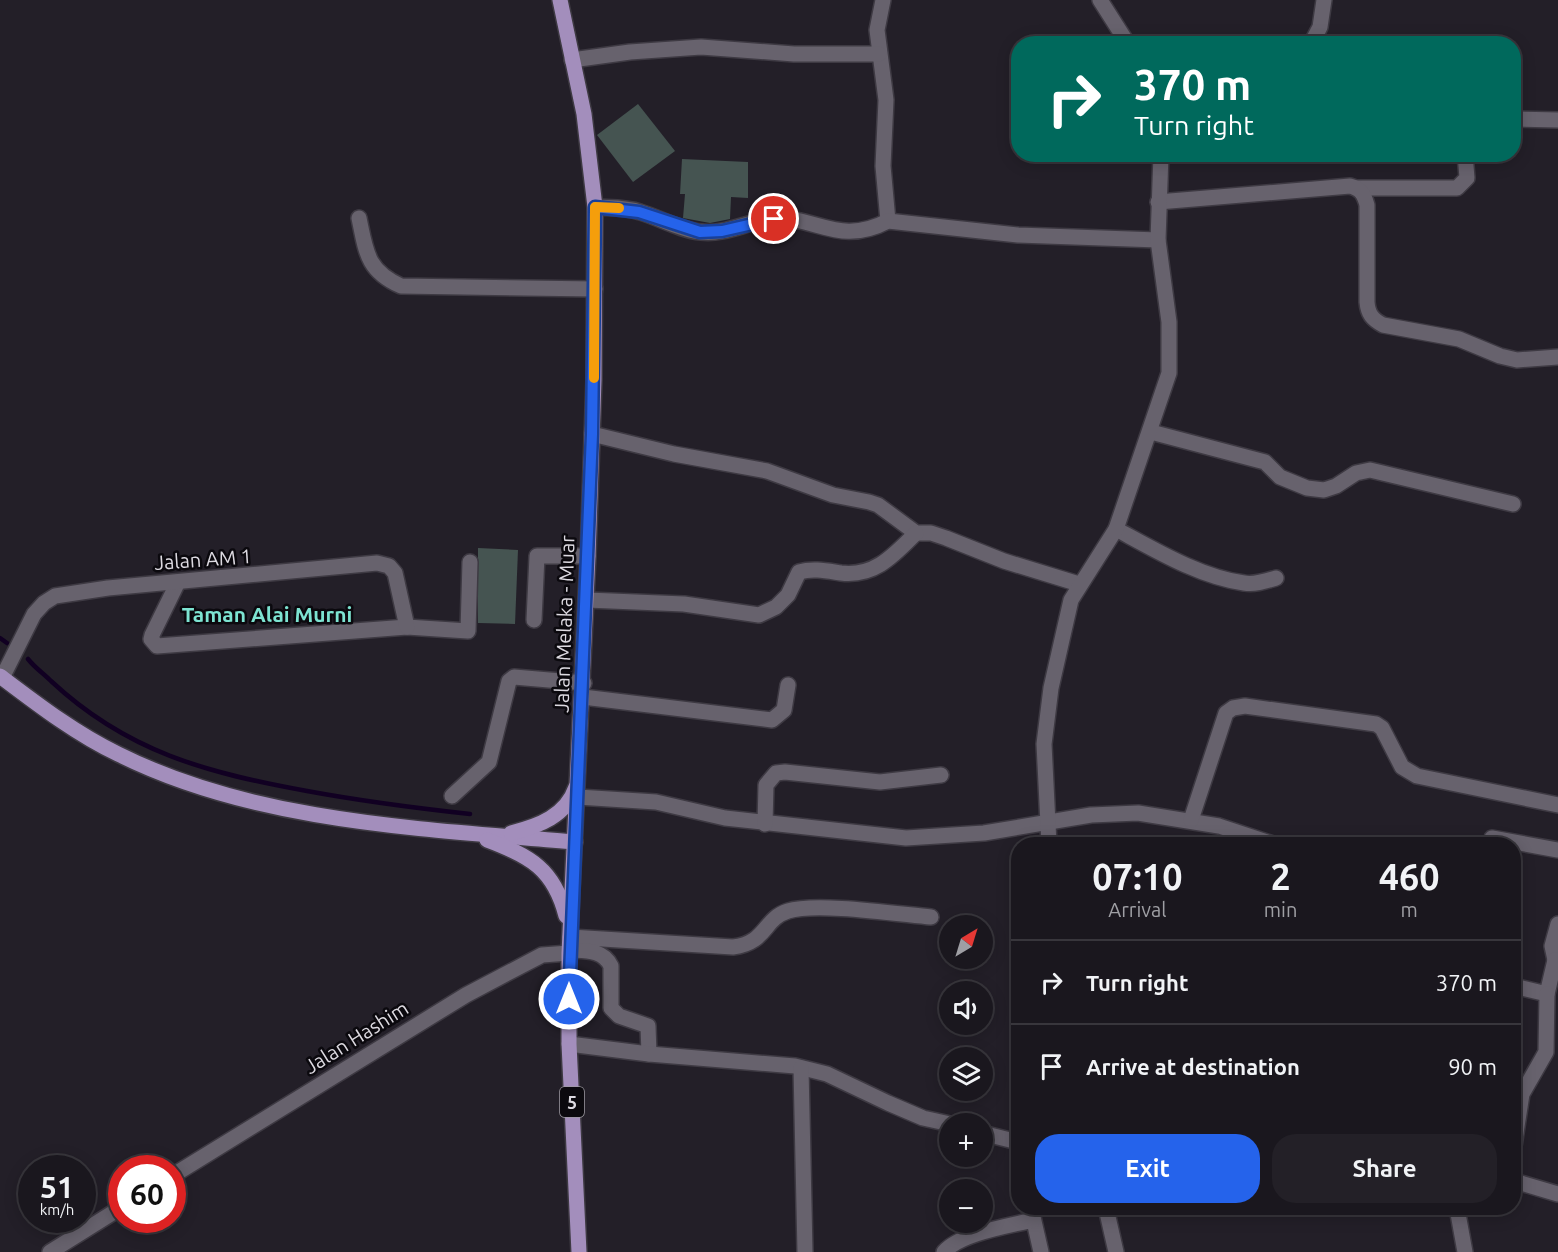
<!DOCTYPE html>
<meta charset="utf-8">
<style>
body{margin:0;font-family:Ubuntu,sans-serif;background:#232027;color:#f1f3f6;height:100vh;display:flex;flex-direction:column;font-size:22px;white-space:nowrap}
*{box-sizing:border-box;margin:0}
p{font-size:20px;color:#9f9fa4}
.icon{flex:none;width:33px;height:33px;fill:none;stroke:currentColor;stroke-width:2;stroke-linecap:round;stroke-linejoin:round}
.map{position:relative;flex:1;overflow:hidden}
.side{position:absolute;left:1011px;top:837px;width:510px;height:378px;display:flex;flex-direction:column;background:#1a171e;border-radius:24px;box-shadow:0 3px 15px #0003,0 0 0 2px #38363c}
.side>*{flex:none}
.top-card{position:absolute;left:1011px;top:36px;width:510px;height:126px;border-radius:24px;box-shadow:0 3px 15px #0003,0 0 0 2px #38363c;background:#00695c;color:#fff;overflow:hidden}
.needle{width:39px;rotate:38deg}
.tools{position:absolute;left:939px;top:915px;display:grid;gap:12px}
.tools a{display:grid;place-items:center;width:54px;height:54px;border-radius:50%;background:#1a171e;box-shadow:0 3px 15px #0003,0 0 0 2px #38363c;font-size:30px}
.speed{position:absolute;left:18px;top:1155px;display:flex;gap:12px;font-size:30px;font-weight:700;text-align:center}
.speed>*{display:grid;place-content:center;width:78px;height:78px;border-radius:50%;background:#1a171e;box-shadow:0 3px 15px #0003,0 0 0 2px #38363c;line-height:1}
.speed small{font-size:15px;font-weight:400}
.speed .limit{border:9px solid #d22;background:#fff;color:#111}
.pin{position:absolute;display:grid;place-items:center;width:51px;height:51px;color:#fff;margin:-26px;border:3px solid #fff;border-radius:50%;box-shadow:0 2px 6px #0007}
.me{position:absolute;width:66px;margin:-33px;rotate:0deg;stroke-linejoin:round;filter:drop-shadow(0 0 4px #0008)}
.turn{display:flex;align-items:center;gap:21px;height:126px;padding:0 24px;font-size:27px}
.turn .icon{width:78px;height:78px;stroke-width:2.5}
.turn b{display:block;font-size:42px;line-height:51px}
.eta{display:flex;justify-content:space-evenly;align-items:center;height:102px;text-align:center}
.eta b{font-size:36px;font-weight:700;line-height:42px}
.action{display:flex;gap:12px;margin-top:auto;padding:12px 24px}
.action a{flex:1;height:69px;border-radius:24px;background:#2563eb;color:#fff;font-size:24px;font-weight:700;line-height:69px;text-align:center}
.action a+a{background:#232027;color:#f1f3f6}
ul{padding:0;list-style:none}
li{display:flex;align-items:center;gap:18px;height:84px;padding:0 24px;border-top:2px solid #38363c}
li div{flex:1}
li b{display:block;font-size:22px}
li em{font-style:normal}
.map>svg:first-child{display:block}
</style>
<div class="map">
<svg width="1558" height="1252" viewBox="0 0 1558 1252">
<rect width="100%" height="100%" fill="#231f28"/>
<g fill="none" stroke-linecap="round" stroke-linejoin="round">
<!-- stream -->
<g stroke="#102" stroke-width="4.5">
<polyline points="0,638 7,643"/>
<path d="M28,659C35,668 43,673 51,681C127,752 207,773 307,791C361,801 415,808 470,814"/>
</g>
</g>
<!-- building -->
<g fill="#455451">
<polygon points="638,104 675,151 633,182 597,135"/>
<polygon points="682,159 748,162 748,198 731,197 730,219 710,223 683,218 685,194 680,194"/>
<polygon points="478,548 518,550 515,624 478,623"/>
</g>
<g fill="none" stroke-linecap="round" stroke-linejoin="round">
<defs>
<g id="minor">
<polyline points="883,0 877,30 886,100 883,166 888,221"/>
<polyline points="1100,0 1128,44"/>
<polyline points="1311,44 1320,27 1324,0"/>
<polyline points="572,60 630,52 701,47 794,54 879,54"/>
<polyline points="1514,119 1558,120"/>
<polyline points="1358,188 1457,188 1467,178 1465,154"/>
<path d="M1158,202L1350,186C1361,189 1364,194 1367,205V302C1368,314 1372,319 1383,325L1459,339L1500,356L1517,360L1558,357"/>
<path d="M595,207C610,208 626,207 640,212C660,218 680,230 701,232C726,235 748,221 772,219C816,215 838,247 888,221L1018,235L1158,240"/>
<path d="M359,218C366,252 367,271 401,286L595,289"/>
<polyline points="1151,432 1265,462 1280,477 1307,488 1324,490 1336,486 1356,473 1370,470 1513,504"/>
<polyline points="592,434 674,454 767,471 833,495 869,502 878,505 916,533 931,533 946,538 1004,561 1079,584"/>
<path d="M1116,529C1155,550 1200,577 1244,583C1255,585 1266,581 1276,578"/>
<polyline points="178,582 152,635 151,639 157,646 407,627 468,631 470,562"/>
<path d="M587,600L684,604L759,615L776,607L788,595L799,572C813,568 827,571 841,573C875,577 894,555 916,533"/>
<polyline points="534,620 537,556 588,556"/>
<polyline points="2,678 34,614 44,603 55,596 108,588 377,563 389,566 395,573 407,627"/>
<polyline points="583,697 772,720 784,710 788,685"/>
<polyline points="452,796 489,762 509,681 514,677 584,683"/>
<polyline points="578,797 656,802 725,818 906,838 984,833 1091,815 1138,813 1219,826 1273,844"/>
<polyline points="1191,820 1226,713 1233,708 1245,706 1376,724 1382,728 1402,767 1417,776 1558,805"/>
<polyline points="765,824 766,785 776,773 785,772 880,782 941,775"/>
<polyline points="1492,838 1558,850"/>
<polyline points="1049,844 1044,744 1051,688 1071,600 1116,529 1169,373 1169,322 1158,240 1161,154"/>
<path d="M570,937L733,947C767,943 763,919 788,911C816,902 898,914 931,917"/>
<path d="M569,950C585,951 603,949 611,966V1008L619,1016L648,1026L649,1054"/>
<polyline points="1555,960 1552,946 1558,924"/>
<polyline points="1514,986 1547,994 1555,960 1558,960"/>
<polyline points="569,1044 649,1054 795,1066 827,1074 888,1103 923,1118 950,1124"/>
<polyline points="801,1068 805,1252"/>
<polyline points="982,1133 1018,1142"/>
<polyline points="1514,1146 1522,1094 1546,1052 1547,994"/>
<polyline points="172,1176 466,995 542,955 569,953"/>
<polyline points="1514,1181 1558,1194"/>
<polyline points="1031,1208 1041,1252"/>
<polyline points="1106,1208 1116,1252"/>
<polyline points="1457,1208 1465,1252"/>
<polyline points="50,1252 122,1207"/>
<path d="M944,1252C961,1233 1009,1226 1033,1220"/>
</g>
<g id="major">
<polyline points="560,0 584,114 595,207 594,380 588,556 569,953 569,1044 579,1252"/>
<path d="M0,676C37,704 76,734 118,754C256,823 424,829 575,842"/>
<path d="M511,833C539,826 566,816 576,787"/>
<path d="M487,840C530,856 554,869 566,916"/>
</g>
</defs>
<!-- minor casing -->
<use href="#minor" stroke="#3e3a43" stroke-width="18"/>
<!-- major casing -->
<use href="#major" stroke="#3e3a43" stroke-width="18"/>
<!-- minor -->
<use href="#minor" stroke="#67626d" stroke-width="15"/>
<!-- major -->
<use href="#major" stroke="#a38ebc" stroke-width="15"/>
</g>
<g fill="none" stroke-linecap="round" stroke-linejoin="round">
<defs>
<polyline id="route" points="569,999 592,434 595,207 639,212 700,232 722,231 774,219"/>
</defs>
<!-- route casing -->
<use href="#route" stroke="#184099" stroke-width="15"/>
<!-- route -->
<use href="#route" stroke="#2563eb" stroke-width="10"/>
<!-- slow -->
<polyline stroke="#f59e0b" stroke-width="10" points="594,378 595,207 619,208"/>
</g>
<g text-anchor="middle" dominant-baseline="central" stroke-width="5" stroke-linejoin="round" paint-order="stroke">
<!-- shield labels -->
<rect fill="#0b090e" stroke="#9e9ba2" stroke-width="1.5" x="560" y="1087" width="24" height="30" rx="4.5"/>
<g font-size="18" font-weight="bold" fill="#dddae1">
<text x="572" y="1102">5</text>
</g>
<!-- street labels -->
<g font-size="20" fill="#dddae1" stroke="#0b090e">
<text transform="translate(203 559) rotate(-4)">Jalan AM 1</text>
<text transform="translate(564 624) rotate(-88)">Jalan Melaka - Muar</text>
<text transform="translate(356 1037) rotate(-32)">Jalan Hashim</text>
</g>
<!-- neighbourhood labels -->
<g font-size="21" font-weight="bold" fill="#7de4d2" stroke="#0b090e">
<text x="267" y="614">Taman Alai Murni</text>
</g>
</g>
</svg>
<div class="tools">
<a><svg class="needle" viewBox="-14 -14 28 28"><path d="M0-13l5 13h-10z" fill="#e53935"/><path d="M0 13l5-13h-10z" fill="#9f9fa4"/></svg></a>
<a><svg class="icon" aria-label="sound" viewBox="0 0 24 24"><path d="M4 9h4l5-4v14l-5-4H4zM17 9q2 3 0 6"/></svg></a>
<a><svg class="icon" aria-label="layers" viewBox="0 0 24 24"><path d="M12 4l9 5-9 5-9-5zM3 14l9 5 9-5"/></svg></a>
<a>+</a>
<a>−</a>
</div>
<div class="speed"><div>51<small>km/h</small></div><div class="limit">60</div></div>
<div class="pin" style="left:774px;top:219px;background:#d93025"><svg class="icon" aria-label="arrive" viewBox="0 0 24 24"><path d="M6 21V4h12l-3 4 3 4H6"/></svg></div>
<svg class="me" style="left:569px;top:999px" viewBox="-20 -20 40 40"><circle r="17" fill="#2563eb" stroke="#fff" stroke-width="3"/><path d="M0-11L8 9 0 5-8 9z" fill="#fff"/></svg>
<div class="top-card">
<div class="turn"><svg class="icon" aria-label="right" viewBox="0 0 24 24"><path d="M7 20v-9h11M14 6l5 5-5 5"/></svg><div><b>370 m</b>Turn right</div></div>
</div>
<section class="side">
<div class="eta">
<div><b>07:10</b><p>Arrival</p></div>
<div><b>2</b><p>min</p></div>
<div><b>460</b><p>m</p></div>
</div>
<ul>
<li><svg class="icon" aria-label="right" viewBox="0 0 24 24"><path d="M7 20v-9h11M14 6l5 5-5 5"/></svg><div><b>Turn right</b></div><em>370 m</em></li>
<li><svg class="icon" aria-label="arrive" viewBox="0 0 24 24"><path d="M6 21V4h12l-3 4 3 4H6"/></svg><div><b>Arrive at destination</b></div><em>90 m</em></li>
</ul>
<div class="action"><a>Exit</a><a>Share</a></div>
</section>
</div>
